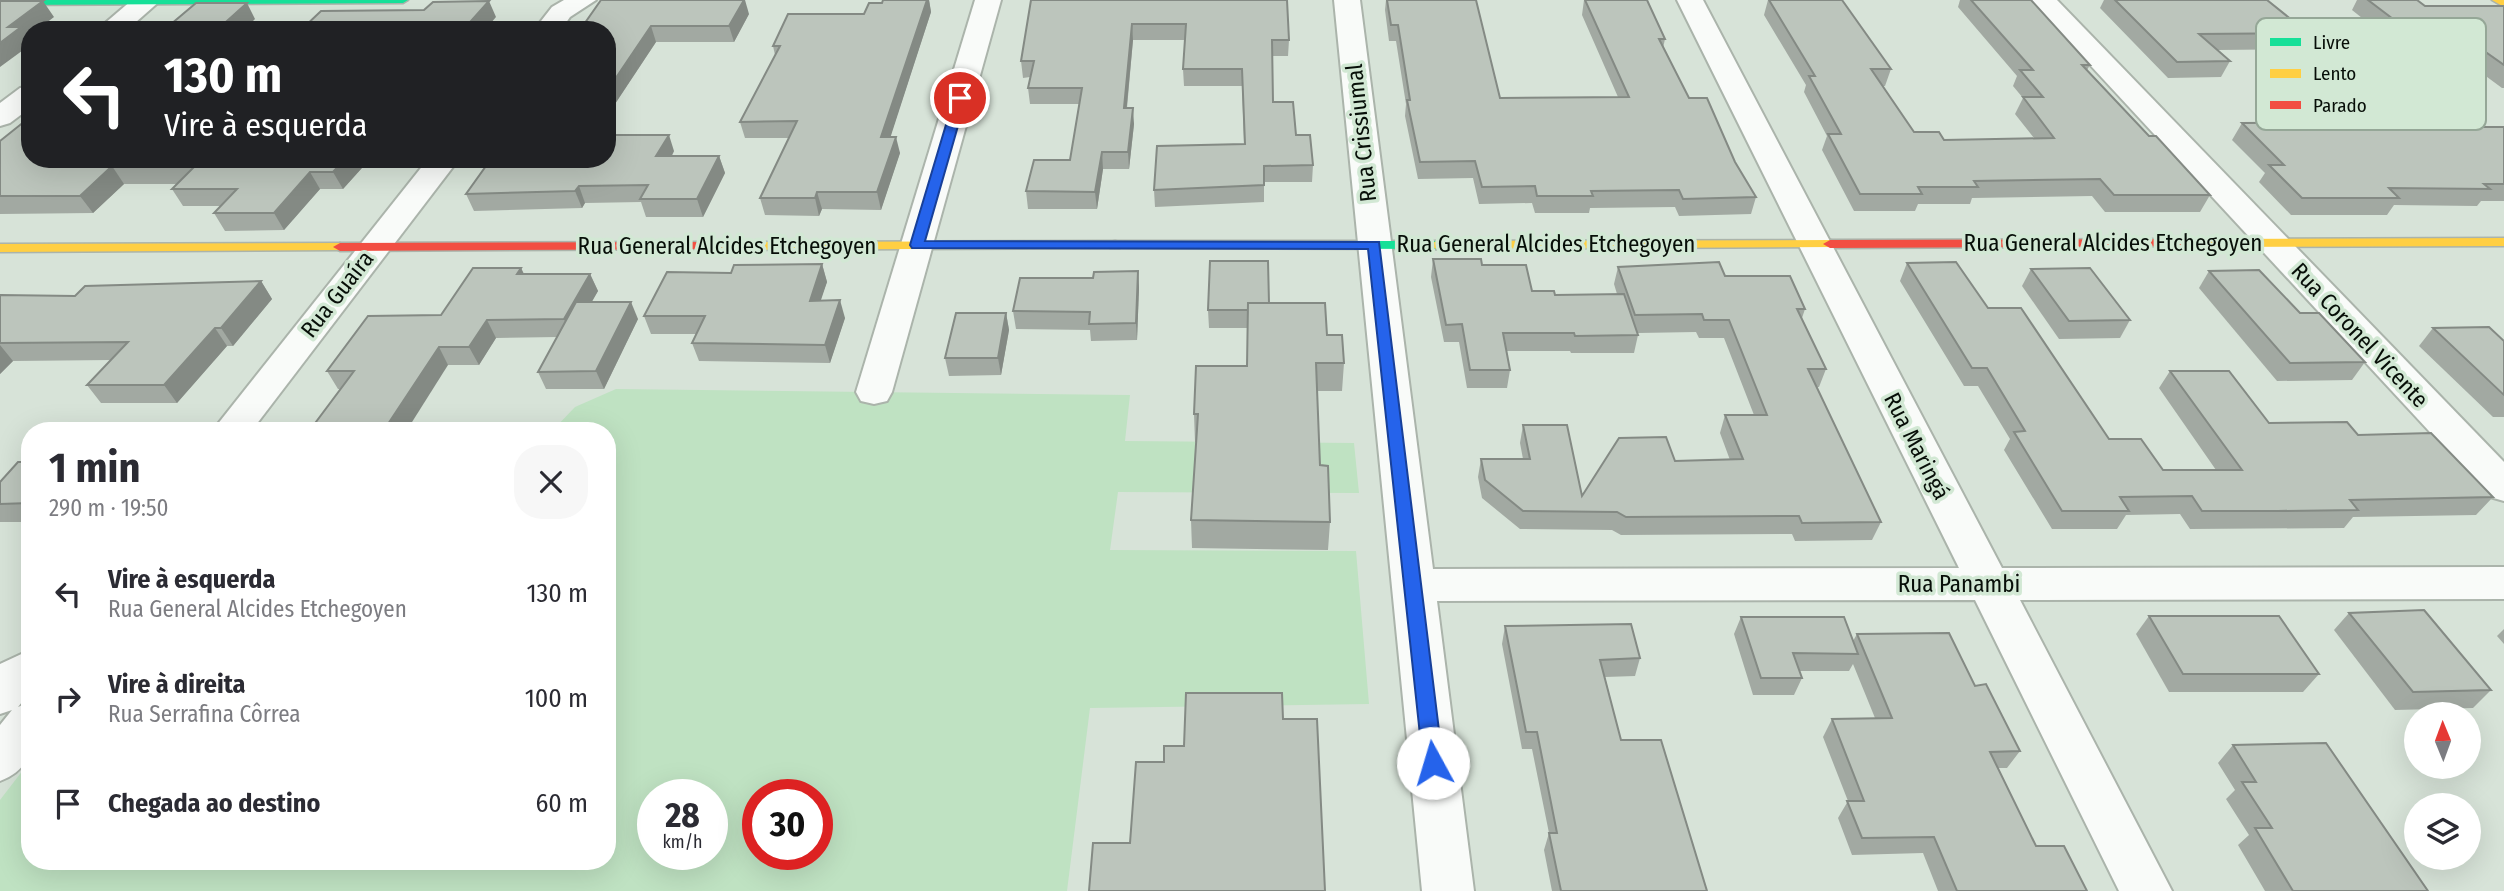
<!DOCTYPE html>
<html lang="pt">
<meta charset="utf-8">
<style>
body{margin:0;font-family:"Fira Sans Condensed",sans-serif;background:#f7f7f7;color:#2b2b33;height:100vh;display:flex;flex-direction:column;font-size:26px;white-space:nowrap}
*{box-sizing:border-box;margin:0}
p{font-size:23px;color:#7c7c81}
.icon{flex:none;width:38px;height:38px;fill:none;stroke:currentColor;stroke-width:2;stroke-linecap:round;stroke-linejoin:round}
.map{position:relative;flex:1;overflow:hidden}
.details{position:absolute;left:21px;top:422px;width:595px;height:448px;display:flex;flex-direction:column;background:#fff;border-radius:28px;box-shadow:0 7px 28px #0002}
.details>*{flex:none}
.banner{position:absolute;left:21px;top:21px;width:595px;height:147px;border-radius:28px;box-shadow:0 7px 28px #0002;background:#202124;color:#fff;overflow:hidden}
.needle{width:46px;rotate:359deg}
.buttons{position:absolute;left:2404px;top:702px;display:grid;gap:14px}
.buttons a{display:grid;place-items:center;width:77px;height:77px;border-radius:50%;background:#fff;box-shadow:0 7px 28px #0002;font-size:35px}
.speed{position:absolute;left:637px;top:779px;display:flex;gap:14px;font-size:35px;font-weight:700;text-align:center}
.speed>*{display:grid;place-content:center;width:91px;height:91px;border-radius:50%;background:#fff;box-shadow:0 7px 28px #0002;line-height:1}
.speed small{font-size:18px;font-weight:400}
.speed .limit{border:10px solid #d22;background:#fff;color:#111}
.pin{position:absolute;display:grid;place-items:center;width:60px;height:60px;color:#fff;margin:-30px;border:4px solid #fff;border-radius:50%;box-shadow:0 2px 7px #0007}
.me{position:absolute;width:77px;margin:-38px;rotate:354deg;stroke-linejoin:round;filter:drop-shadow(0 0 5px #0008)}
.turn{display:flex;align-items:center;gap:24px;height:147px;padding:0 28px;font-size:32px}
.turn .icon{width:91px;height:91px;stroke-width:2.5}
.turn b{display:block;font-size:49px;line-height:60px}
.round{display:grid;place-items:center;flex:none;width:74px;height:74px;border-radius:28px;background:#f7f7f7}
.headline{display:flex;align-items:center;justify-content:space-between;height:119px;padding:0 28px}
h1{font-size:42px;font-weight:700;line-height:52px}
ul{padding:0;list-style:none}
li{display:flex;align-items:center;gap:21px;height:105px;padding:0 28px}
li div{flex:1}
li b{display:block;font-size:26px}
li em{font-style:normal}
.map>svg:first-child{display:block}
</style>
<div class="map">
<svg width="2504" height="891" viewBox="0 0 2504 891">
<rect width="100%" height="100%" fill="#d7e3d8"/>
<!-- green -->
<path fill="#bfe2c2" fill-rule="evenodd" d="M616,389L1130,395L1125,441L1354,443L1359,493L1118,492L1110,550L1356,551L1369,704L1090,708L1067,891H0V800L30,761V861H607V430H553L575,407ZM653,794H712V854H653ZM758,794H817V854H758Z"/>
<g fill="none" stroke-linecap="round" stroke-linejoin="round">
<defs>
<g id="street">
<polygon points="132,0 161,0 127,30 97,30"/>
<polygon points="564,0 596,0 570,17 561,30 534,30 552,7"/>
<polygon points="975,0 1001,0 892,392 887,401 874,404 861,401 856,392"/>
<polygon points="1334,0 1360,0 1433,569 1959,568 1677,0 1703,0 2002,568 2504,567 2504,599 2020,600 2172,891 2119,891 1975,600 1437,601 1474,891 1422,891"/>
<polygon points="2030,0 2057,0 2504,462 2504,501 2490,497"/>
<polygon points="30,86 30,108 10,123 0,126 0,103 20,88"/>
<polygon points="428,159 459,159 252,430 213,430"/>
<path d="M30,650V692L18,707L30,702C30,738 39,766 0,781V725L12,710L0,714V664Z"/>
</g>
<g id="fast">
<polygon points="0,0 408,0 403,3 0,5"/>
<polygon points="1115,241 1436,241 1443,245 1436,249 1110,248 1110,242"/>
</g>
<g id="slow">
<polygon points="2492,0 2504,0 2504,7"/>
<polygon points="2504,238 2504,246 2196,247 2189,243 2196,239"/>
<polygon points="1830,240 1835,241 1835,247 1436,249 1429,245 1436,241"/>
<polygon points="1115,241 1120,242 1120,248 717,250 710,246 717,242"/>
<polygon points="340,243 347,247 345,250 0,252 0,244"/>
</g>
<g id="jam">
<polygon points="2196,239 2201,240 2201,246 1830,248 1823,244 1830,240"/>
<polygon points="717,242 722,243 722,249 340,251 333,247 340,243"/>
</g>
</defs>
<!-- street casing -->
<use href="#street" stroke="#abb4ab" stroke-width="4"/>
<!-- fast casing -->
<use href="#fast" stroke="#abb4ab" stroke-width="3"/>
<!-- slow casing -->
<use href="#slow" stroke="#abb4ab" stroke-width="3"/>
<!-- jam casing -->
<use href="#jam" stroke="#abb4ab" stroke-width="3"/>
<!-- street -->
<use href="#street" fill="#f9fbf9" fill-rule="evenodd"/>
<!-- fast -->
<use href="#fast" fill="#16e098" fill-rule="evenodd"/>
<!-- slow -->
<use href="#slow" fill="#ffcf43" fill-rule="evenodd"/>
<!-- jam -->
<use href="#jam" fill="#f24e42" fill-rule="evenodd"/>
</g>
<!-- wall -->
<g fill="#a2a9a2">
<polygon points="883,0 929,0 931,12 890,137 900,153 881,210 822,209 819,216 765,215 760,198 789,138 745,138 740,122 775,55 773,46 864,14 882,3"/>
<polygon points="1031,0 1289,40 1288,56 1272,56 1273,102 1296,135 1313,165 1312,182 1264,182 1264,202 1155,207 1154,190 1244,144 1242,86 1184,86 1183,69 1185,40 1133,40 1127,108 1134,124 1129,169 1103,169 1097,209 1028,209 1026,191 1070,160 1080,104 1030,104 1028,88 1030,77 1023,78 1021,61"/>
<polygon points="1386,0 1476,0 1500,98 1618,97 1582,15 1584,0 1665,39 1663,48 1689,98 1735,162 1756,197 1751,214 1679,216 1675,207 1590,208 1589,213 1535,213 1532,203 1479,204 1473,178 1418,179 1405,116 1406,104 1396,41 1389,41 1385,10"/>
<polygon points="1768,0 1891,69 1885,86 1882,86 1914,132 1944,140 2034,138 2015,114 2023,98 2013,86 2017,76 1958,7 1960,0 2031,0 2090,65 2087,70 2149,136 2210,195 2200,212 2105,212 2092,196 1972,198 1970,204 1918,204 1915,211 1854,211 1822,150 1827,136 1804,92 1806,85 1764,15"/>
<polygon points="2104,0 2267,0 2308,33 2299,49 2217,50 2230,61 2221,77 2168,78 2100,8"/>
<polygon points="2357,0 2417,0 2425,6 2504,6 2504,88 2502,88 2460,57 2411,57 2352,10"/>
<polygon points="749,14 734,42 656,42 607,116 607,30"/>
<polygon points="2242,123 2504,127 2504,201 2481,201 2477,206 2394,205 2387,215 2291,215 2259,182 2265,173 2232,140"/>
<polygon points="0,141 30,159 370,159 343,189 320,189 284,230 225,231 214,213 220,206 183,206 172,189 176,184 124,184 93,213 0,214"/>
<polygon points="674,151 672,156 719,156 725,173 703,217 646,217 641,202 585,203 582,208 474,211 466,194"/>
<polygon points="1433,259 1482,265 1532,291 1555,295 1617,294 1614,284 1618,267 1725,276 1805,309 1802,318 1826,369 1819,387 1816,387 1881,522 1872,540 1795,541 1792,534 1621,535 1612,530 1520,529 1482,498 1478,477 1481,459 1523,459 1520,443 1523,425 1582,496 1675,461 1730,460 1720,433 1725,415 1754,415 1724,338 1699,338 1696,332 1638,333 1638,335 1634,353 1571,353 1570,351 1506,351 1510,370 1507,388 1467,388 1459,342 1444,342 1431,277"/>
<polygon points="1907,263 1988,308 2109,439 2163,470 2216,470 2159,388 2170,371 2269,423 2358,435 2493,497 2476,515 2353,517 2344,528 2190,529 2180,514 2126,515 2117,529 2052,529 2004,450 2010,439 1978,386 1964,386 1900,281"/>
<polygon points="822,264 827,282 820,300 845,318 830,363 699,361 692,343 697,334 651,334 644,316 731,273"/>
<polygon points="521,268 524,274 590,274 598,291 591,302 638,319 604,389 546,389 538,372 557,337 496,338 479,365 448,365 340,389 338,389 327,371 441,315"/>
<polygon points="2031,269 2130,320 2120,338 2059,339 2022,286"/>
<polygon points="1138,271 1139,288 1137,340 1091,341 1090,330 1016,329 1013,311 1093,278"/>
<polygon points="2209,271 2300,313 2365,362 2352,380 2277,381 2199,288"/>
<polygon points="261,281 272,299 233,346 227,346 177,403 101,403 87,385 111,360 13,361 0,374 0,295 75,296"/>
<polygon points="1269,303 1327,335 1344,363 1342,391 1317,391 1320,465 1330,522 1328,550 1192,548 1191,520 1196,442 1195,442 1194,414 1247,366 1248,328 1209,328 1208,310"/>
<polygon points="1006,313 1009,330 1001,375 949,376 945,358"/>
<polygon points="2433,328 2504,341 2504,417 2493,417 2419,346"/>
<polygon points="30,462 30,522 0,522 0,482"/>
<polygon points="2349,613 2491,690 2473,708 2395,710 2334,630"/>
<polygon points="2149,616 2319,674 2303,692 2169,692 2136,634"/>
<polygon points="1741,617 1853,641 1857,634 1975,686 2020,751 2007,768 1998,768 2036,846 2087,891 1938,891 1923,853 1852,855 1838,818 1848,801 1823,737 1832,719 1875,718 1853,664 1849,671 1799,671 1802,678 1794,695 1753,695 1734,634"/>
<polygon points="1505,626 1640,658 1635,676 1605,677 1621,740 1707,891 1552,891 1544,850 1549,833 1532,749 1522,749 1502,644"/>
<polygon points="2504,629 2504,644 2497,636"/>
<polygon points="2233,745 2428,891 2265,891 2238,845 2249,835 2226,799 2235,790 2218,763"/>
</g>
<!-- shaded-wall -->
<g fill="#848a84">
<polygon points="744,0 745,0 749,14 734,42 729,26"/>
<polygon points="927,0 929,0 931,12 885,154 881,137"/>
<polygon points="43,1 54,17 37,30 30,30 30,35 27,37 30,41 30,45 0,67 0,43 8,27"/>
<polygon points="489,1 496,17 485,30 463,30"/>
<polygon points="247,3 255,19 244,30 217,30"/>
<polygon points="1132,24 1133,40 1125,125 1124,108"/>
<polygon points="651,26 656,42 607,116 607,91"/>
<polygon points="1133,108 1134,124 1129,169 1128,152"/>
<polygon points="669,135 674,151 662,173 656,156"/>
<polygon points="896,137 900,153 881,210 877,192"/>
<polygon points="1102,152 1103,169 1097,209 1095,192"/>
<polygon points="719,156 725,173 703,217 697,199"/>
<polygon points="345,159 370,159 343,189 333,172"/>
<polygon points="112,166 124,184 93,213 80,196"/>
<polygon points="310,172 320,189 284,230 274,213"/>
<polygon points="579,186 585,203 582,208 575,191"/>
<polygon points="817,192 822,209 819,216 815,198"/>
<polygon points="822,264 827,282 815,318 810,301"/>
<polygon points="521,268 529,285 517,274"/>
<polygon points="1138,271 1139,288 1137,340 1136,323"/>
<polygon points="590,274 598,291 572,337 564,319"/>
<polygon points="261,281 272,299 233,346 221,328"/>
<polygon points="840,300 845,318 830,363 825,345"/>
<polygon points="631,302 638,319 604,389 596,371"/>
<polygon points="1006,313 1009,330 1001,375 998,358"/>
<polygon points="487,320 496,338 479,365 469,347"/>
<polygon points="215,328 227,346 177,403 164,385"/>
<polygon points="0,345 13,361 0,374"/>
<polygon points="439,347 448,365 407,430 384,430"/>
</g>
<!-- building -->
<g fill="#bcc5bc" stroke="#848a84" stroke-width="2">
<polygon points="601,0 744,0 729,26 651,26 607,91 607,30 580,30"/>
<polygon points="883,0 927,0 881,137 896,137 877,192 817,192 815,198 760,198 797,121 740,122 780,46 773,46 788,14 864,14 869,3 882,3"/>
<polygon points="1031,0 1287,0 1289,40 1272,40 1273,102 1293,102 1296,135 1310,135 1313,165 1264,166 1264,185 1154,190 1157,146 1245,144 1242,69 1183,69 1186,24 1132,24 1124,108 1133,108 1128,152 1102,152 1095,192 1026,191 1034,160 1070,160 1082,88 1028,88 1034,61 1021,61"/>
<polygon points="1387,0 1476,0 1500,98 1629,97 1585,0 1647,0 1665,39 1659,39 1689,98 1707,98 1735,162 1756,197 1683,199 1679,190 1591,191 1593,196 1537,196 1535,186 1482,187 1475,161 1420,162 1407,100 1410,100 1398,25 1391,25"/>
<polygon points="1769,0 1842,0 1891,69 1871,69 1914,132 1939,132 1944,140 2054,138 2023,97 2043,97 2020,70 2033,70 1971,0 2031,0 2090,65 2082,65 2149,136 2156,136 2210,195 2114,195 2100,179 1974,181 1978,187 1918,187 1922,194 1860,194 1828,134 1841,134 1809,76 1815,76"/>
<polygon points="2115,0 2267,0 2308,33 2199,34 2230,61 2177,62"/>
<polygon points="2368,0 2417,0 2425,6 2504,6 2504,65 2470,41 2422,41"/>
<polygon points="0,1 43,1 8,27 21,27 0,43"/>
<polygon points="489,1 463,30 301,30 321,11 424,10 433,2"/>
<polygon points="196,3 247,3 217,30 164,30"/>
<polygon points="30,117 30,159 345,159 333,172 310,172 274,213 214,213 237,189 172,189 194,167 112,166 80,196 0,196 0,141"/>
<polygon points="2473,122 2479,127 2504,127 2504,184 2484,184 2490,189 2389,188 2399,198 2302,198 2269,165 2284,165 2242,123"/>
<polygon points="607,135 669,135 656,156 719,156 697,199 640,199 648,185 579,186 575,191 466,194 491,159 607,159"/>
<polygon points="1433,259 1481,259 1482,265 1526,265 1532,291 1554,291 1555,295 1624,294 1638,335 1575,336 1574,333 1503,333 1510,370 1470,370 1462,324 1446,325"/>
<polygon points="1210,261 1268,261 1269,303 1248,303 1248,310 1208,310"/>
<polygon points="1719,262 1725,276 1790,276 1805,309 1797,309 1826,369 1808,369 1881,522 1802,523 1799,516 1626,517 1617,512 1523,511 1485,480 1481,459 1530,459 1523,425 1567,425 1582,496 1619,438 1666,437 1675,461 1743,459 1725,415 1767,415 1729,320 1704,320 1702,314 1635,315 1618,267"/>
<polygon points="1956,262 1988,308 2021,308 2109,439 2141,439 2163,470 2242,470 2170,371 2229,371 2269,423 2347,422 2358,435 2431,433 2493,497 2350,500 2358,510 2278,511 2202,511 2192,496 2120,497 2129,511 2062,511 2014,432 2025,431 1987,368 1972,368 1907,263"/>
<polygon points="822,264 810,301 840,300 825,345 692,343 705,316 644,316 667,272 731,273 734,265"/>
<polygon points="473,268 521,268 517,274 590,274 564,319 487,320 469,347 439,347 384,430 310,430 354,371 327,371 368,316 441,315"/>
<polygon points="2090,268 2130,320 2069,321 2031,269"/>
<polygon points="2259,270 2300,313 2319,313 2365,362 2290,363 2209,271"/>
<polygon points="1138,271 1136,323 1089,324 1090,312 1013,311 1020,278 1093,278 1094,272"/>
<polygon points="261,281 221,328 215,328 164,385 87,385 128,342 0,343 0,295 75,296 85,286"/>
<polygon points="576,302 631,302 596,371 538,372"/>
<polygon points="1248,303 1325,303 1327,335 1342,335 1344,363 1316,363 1320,465 1328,466 1330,522 1191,520 1198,414 1194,414 1196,366 1247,366"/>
<polygon points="956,313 1006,313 998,358 945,358"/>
<polygon points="2489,327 2504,341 2504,395 2433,328"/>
<polygon points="18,462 30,462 30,503 0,504 0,482"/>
<polygon points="2424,610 2491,690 2413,692 2349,613"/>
<polygon points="2149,616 2279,616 2319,674 2183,674"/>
<polygon points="1741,617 1844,617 1858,654 1793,653 1802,678 1761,678"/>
<polygon points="1631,624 1640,658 1600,660 1621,740 1661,740 1707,891 1561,891 1549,833 1557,833 1537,732 1526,732 1505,626"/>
<polygon points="1949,633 1975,686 1986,684 2020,751 1990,752 2036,846 2064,846 2087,891 1957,891 1934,837 1862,838 1847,801 1864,801 1832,719 1892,718 1857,634"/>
<polygon points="1186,693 1282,693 1283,719 1317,719 1325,891 1089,891 1093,843 1130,843 1136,762 1164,762 1164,746 1184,746"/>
<polygon points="2326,743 2428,891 2293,891 2255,828 2272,828 2242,782 2256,782 2233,745"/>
</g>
<!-- route -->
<polygon fill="#2563eb" stroke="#184099" stroke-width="2" points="960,95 966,98 925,241 1379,242 1443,763 1440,769 1433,772 1426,769 1423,763 1368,249 912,248 910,245 954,98"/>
<g text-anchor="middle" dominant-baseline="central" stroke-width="7" stroke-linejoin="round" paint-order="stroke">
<!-- street labels -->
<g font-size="23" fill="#070e08" stroke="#d2e8d4">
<text transform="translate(1361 133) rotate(-96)">Rua Crissiumal</text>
<text x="2113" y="243">Rua General Alcides Etchegoyen</text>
<text x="1546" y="244">Rua General Alcides Etchegoyen</text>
<text x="727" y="246">Rua General Alcides Etchegoyen</text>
<text transform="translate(337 294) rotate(-52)">Rua Guaíra</text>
<text transform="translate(2360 335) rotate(47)">Rua Coronel Vicente</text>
<text transform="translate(1917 446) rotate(63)">Rua Maringá</text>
<text x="1959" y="584">Rua Panambi</text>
</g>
</g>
<!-- legend -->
<rect x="2256" y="18" width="230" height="112" rx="10" fill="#d2e8d4" stroke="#95a797" stroke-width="2"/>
<rect x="2270" y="38" width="31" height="8" fill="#16e098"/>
<rect x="2270" y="69" width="31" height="9" fill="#ffcf43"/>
<rect x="2270" y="101" width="31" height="8" fill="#f24e42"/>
<g font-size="19" fill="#070e08">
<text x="2313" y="49">Livre</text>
<text x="2313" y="80">Lento</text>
<text x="2313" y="112">Parado</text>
</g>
</svg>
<div class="buttons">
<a><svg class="needle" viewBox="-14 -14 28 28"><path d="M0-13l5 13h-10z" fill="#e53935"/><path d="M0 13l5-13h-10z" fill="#7c7c81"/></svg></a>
<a><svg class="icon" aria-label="layers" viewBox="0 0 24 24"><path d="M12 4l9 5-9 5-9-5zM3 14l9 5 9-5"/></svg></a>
</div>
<div class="speed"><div>28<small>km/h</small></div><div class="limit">30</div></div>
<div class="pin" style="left:960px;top:98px;background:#d93025"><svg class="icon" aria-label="arrive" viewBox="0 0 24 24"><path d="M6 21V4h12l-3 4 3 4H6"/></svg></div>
<svg class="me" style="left:1433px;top:763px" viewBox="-20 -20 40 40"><circle r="19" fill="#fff"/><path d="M0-13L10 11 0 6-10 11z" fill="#2563eb"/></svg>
<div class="banner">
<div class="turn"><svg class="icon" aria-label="left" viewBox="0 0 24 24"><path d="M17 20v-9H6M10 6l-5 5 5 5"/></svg><div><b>130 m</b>Vire à esquerda</div></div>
</div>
<section class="details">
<div class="headline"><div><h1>1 min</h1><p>290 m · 19:50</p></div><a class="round"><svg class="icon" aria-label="close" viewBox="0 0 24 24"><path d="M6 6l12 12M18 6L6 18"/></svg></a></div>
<ul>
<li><svg class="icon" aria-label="left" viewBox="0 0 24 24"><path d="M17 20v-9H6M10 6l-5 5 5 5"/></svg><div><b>Vire à esquerda</b><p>Rua General Alcides Etchegoyen</p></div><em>130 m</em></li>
<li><svg class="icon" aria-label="right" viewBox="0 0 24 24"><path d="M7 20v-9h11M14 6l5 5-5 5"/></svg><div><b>Vire à direita</b><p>Rua Serrafina Côrrea</p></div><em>100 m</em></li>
<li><svg class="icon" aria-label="arrive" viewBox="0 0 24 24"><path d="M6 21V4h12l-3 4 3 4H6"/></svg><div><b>Chegada ao destino</b></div><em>60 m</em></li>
</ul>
</section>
</div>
